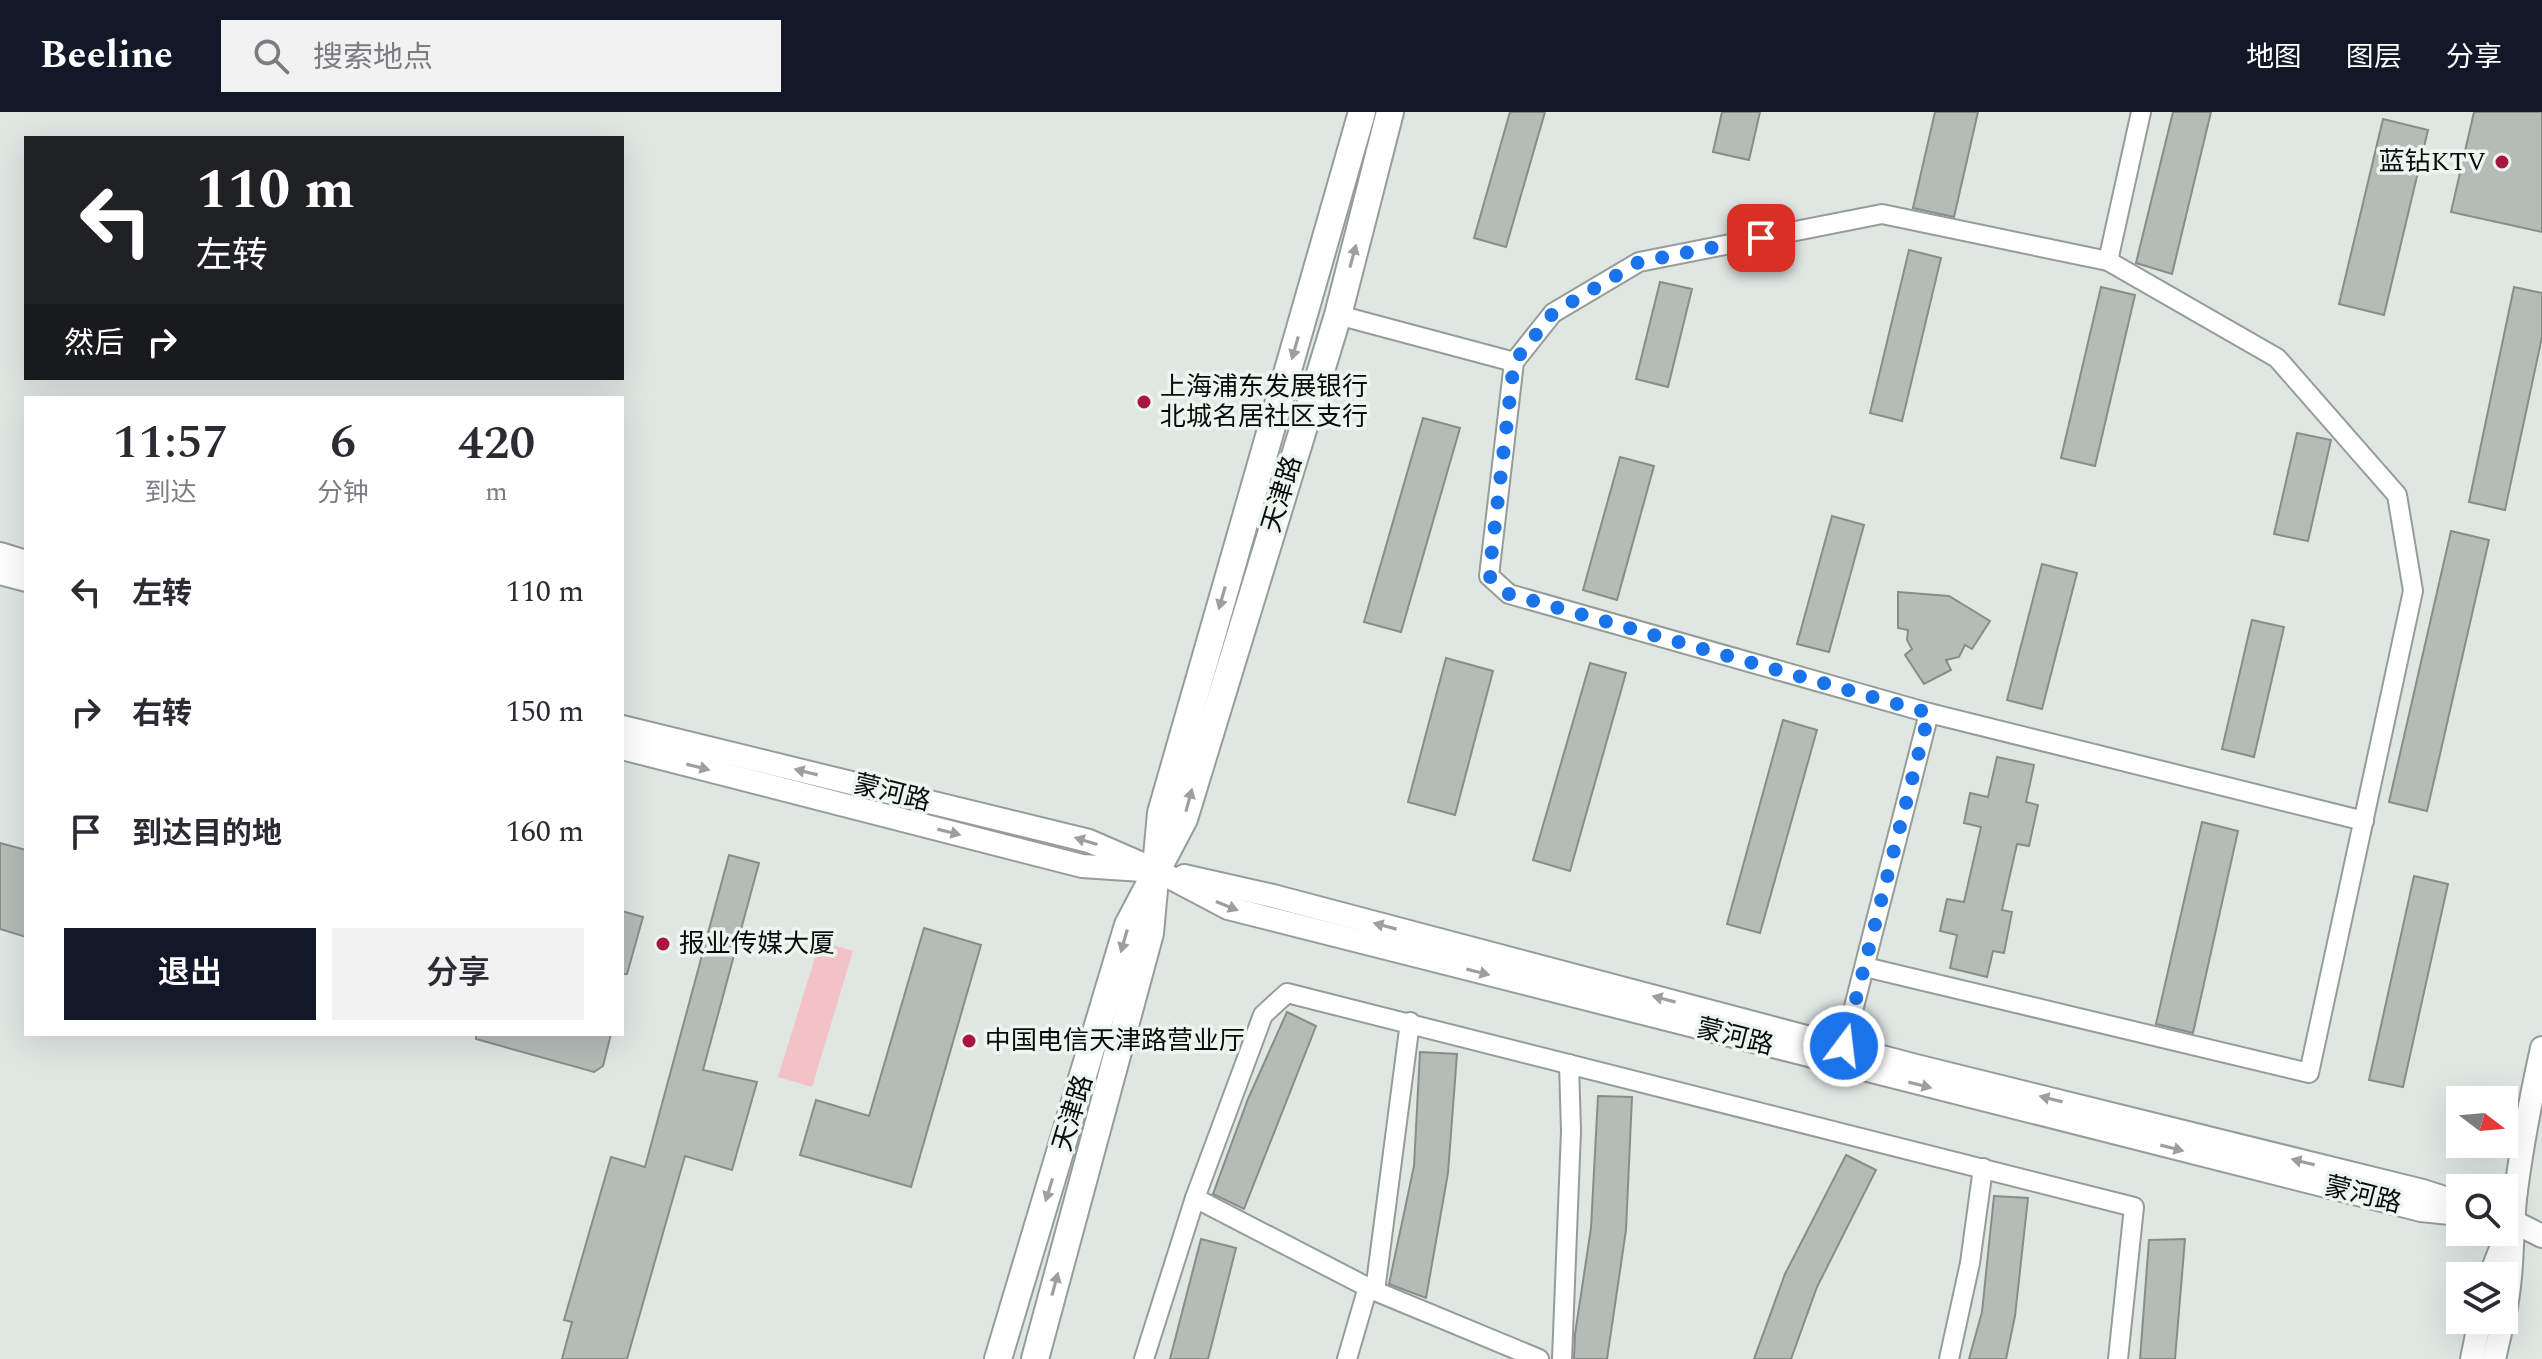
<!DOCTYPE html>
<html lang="zh">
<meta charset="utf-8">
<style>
body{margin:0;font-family:Spectral,"Noto Sans SC",serif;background:#f2f2f3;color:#2b2b33;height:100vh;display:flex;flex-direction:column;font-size:30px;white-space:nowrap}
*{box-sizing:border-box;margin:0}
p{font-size:26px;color:#7c7c81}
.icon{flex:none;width:44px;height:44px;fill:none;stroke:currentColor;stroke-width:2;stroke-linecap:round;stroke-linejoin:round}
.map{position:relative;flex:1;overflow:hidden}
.panel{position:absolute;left:24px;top:284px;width:600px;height:640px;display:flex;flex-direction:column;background:#fff;border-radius:0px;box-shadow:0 8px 32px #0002}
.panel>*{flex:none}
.banner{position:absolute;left:24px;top:24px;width:600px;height:244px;border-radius:0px;box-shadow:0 8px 32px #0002;background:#202124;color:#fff;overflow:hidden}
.needle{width:52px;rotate:106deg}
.fabs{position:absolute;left:2446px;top:974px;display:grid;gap:16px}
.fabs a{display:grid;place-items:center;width:72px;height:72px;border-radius:0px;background:#fff;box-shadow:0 8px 32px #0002;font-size:40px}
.pin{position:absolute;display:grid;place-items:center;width:68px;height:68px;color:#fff;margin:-34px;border-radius:16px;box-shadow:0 4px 12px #0006}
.me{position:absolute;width:88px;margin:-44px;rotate:15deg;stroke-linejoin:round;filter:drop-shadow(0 0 6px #0008)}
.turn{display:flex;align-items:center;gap:28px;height:168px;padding:0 40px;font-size:36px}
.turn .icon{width:104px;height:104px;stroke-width:2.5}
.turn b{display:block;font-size:56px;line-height:68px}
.then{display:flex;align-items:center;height:76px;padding:0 40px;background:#0003;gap:16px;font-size:30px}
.eta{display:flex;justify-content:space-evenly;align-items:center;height:136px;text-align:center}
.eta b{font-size:48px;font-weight:600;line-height:56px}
.cta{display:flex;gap:16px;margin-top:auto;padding:16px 40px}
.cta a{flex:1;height:92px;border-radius:0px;background:#111827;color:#fff;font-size:32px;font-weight:600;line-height:92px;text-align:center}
.cta a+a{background:#f2f2f3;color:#2b2b33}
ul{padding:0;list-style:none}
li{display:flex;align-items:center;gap:24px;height:120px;padding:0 40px}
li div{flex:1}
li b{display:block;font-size:30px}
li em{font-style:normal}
header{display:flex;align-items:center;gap:48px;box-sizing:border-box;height:112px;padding:0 40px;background:#111827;color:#fff}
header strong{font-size:38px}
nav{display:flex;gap:44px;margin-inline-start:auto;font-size:28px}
.search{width:560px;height:72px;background:#f2f2f3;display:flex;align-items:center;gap:20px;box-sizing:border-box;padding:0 28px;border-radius:0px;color:#7c7c81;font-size:30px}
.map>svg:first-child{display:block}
</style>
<header>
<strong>Beeline</strong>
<div class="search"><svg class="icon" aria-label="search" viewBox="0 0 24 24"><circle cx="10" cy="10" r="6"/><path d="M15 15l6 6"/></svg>搜索地点</div>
<nav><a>地图</a><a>图层</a><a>分享</a></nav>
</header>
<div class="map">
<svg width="2542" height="1247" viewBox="0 0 2542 1247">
<rect width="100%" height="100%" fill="#e0e7e3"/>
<!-- green -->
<polygon fill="#f2c2c6" points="820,829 853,839 812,975 778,965"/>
<!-- building -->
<g fill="#b5bcb8" stroke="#878e89" stroke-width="2">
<polygon points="1510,0 1545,0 1506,135 1474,126"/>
<polygon points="1722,0 1760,0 1749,48 1713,40"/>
<polygon points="1935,0 1978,0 1954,105 1913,96"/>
<polygon points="2173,0 2211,0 2172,162 2136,151"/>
<polygon points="2474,0 2542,0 2542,120 2451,100"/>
<polygon points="2383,7 2428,18 2384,203 2339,192"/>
<polygon points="1909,138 1941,146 1902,309 1870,301"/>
<polygon points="1660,170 1692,177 1668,275 1636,267"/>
<polygon points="2101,175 2135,183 2095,354 2061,346"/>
<polygon points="2514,175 2542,181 2542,225 2505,398 2469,390"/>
<polygon points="1423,306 1460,316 1401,520 1364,510"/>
<polygon points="2297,321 2331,328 2308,429 2274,422"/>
<polygon points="1620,345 1654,354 1617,488 1583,478"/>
<polygon points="1832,404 1864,413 1829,540 1797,532"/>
<polygon points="2451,419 2489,428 2427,699 2389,690"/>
<polygon points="2042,452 2077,461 2042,597 2007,588"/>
<polygon points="1898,480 1949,484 1990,509 1972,537 1965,533 1959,545 1946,548 1951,558 1924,572 1905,543 1912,537 1907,528 1908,518 1898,516"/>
<polygon points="2252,508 2284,515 2254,645 2222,637"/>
<polygon points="1446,546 1493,559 1455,703 1408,690"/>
<polygon points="1590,551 1626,561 1570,759 1533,748"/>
<polygon points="1783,608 1817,618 1760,821 1727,812"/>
<polygon points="1997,645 2034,653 2026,690 2038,693 2029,734 2017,732 2002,798 2012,800 2004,841 1993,839 1987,865 1950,856 1957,823 1940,819 1947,787 1964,790 1981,715 1964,711 1970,681 1988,685"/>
<polygon points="2202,710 2238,719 2193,921 2156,912"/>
<polygon points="0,731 26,738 26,825 0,817"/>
<polygon points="729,743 759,751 703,958 757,970 732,1058 685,1044 627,1247 562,1247 572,1210 564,1208 611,1045 645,1055"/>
<polygon points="2414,764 2448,772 2403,975 2369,968"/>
<polygon points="622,799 643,805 627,862 622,862"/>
<polygon points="924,816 981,833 911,1075 800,1043 816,988 869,1004"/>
<polygon points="1287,900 1316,914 1244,1097 1213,1082 1248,987"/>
<polygon points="476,922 611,922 603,954 594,960 476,927"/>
<polygon points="1420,940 1457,942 1448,1061 1426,1186 1389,1172 1414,1054"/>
<polygon points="1598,984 1632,985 1626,1118 1607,1247 1574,1247 1575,1222 1591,1116"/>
<polygon points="1846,1043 1876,1058 1817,1175 1791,1247 1754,1247 1785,1162"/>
<polygon points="1994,1084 2028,1086 2015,1204 2006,1247 1969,1247 1982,1200"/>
<polygon points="1201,1127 1236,1136 1208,1247 1170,1247"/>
<polygon points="2185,1127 2175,1247 2140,1247 2149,1128"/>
</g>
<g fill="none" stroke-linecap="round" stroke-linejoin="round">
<defs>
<g id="minor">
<polyline points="2108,149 2141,0"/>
<polyline points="1338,203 1514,250"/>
<polyline points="1865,855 2309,961 2413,479 2397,383 2277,246 2108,149 1882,102 1639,150 1553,201 1514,250 1489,464 1509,482 1929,601 2364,709"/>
<polyline points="1844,934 1929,601"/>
<polyline points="1195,1086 1263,903 1287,881 2134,1095 2118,1247"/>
<polyline points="1375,1179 1410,910"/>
<polyline points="1144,1247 1195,1086 1375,1179 1539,1247"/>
<polyline points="1347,1247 1368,1175"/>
<polyline points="1562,1247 1571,1019 1569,952"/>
<polyline points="1949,1247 1970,1151 1983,1056"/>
</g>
<g id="tertiary">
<polyline points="0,442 26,450"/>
<polyline points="0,461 26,468"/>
<polyline points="622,615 1089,729 1158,759 1228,796 2421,1098 2460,1102"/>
<polyline points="622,636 1082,754 1142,758"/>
<polyline points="1184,764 1273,784 1916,954 2423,1079 2460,1091"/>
<polyline points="2504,1105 2542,1124"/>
<polyline points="2490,1164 2506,1124"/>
<path d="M2504,1204C2513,1165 2511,1127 2515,1087C2521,1036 2531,986 2542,936"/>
<polyline points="2472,1247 2480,1208"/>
<polyline points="2494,1247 2503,1208"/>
</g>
<g id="secondary">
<polyline points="998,1247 1128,813 1184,707 1338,203 1390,0"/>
<polyline points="1035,1247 1150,821 1161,701 1362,0"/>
</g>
</defs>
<!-- minor casing -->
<use href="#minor" stroke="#959d98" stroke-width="22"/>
<!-- tertiary casing -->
<use href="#tertiary" stroke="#959d98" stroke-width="26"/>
<!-- secondary casing -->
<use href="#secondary" stroke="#959d98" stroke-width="30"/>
<!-- minor -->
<use href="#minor" stroke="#fff" stroke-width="18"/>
<!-- tertiary -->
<use href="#tertiary" stroke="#fff" stroke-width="22"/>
<!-- secondary -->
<use href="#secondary" stroke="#fff" stroke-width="26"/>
</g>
<!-- one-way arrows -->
<defs><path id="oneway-solid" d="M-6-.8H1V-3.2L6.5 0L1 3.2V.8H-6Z" transform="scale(2)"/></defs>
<g fill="#9d9e9d">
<use href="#oneway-solid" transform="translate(1353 144) rotate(-75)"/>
<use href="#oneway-solid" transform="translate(1295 236) rotate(106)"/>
<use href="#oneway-solid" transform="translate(1222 486) rotate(106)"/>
<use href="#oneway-solid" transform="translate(698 655) rotate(14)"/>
<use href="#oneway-solid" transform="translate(806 660) rotate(-166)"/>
<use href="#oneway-solid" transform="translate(1189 688) rotate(-75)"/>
<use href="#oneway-solid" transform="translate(949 720) rotate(14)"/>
<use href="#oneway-solid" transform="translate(1086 729) rotate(-163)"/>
<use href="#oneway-solid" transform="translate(1227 794) rotate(22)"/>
<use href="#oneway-solid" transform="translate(1385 814) rotate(-165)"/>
<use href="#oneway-solid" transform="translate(1124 829) rotate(106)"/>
<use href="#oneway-solid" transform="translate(1478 860) rotate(14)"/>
<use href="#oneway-solid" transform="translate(1664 887) rotate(-165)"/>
<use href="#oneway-solid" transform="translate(1920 973) rotate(14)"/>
<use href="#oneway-solid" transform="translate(2051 987) rotate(-166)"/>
<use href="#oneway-solid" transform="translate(2172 1036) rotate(14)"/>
<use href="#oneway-solid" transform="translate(2303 1050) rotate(-166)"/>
<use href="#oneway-solid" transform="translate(1049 1078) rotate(107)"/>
<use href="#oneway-solid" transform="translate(1055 1172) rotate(-75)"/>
</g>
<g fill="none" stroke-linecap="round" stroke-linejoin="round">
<!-- route -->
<polyline stroke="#1a73e8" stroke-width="14" stroke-dasharray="0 25.2" points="1761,126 1639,150 1553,201 1514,250 1489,464 1509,482 1929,601 1844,934"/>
</g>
<!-- markers -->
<g fill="#ab1641" stroke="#edf5f0" stroke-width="3">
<circle cx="2502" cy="50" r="8"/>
<circle cx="1144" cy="290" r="8"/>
<circle cx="663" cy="832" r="8"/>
<circle cx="969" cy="929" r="8"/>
</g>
<g text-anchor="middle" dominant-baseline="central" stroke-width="7" stroke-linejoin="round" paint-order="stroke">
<!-- poi labels -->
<g font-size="26" fill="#090c0a" stroke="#edf5f0" text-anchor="start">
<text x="2486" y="50" text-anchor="end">蓝钻KTV</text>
<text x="1160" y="275">上海浦东发展银行<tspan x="1160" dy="30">北城名居社区支行</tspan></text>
<text x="679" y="832">报业传媒大厦</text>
<text x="985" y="929">中国电信天津路营业厅</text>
</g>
<!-- street labels -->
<g font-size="26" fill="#090c0a" stroke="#edf5f0">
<text transform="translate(1282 382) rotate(-73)">天津路</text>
<text transform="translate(892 681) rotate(14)">蒙河路</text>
<text transform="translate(1735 925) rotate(14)">蒙河路</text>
<text transform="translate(1073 1001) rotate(-73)">天津路</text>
<text transform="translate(2363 1083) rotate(14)">蒙河路</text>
</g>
</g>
</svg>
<div class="fabs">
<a><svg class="needle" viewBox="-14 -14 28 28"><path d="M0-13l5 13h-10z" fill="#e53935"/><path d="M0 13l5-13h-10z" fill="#7c7c81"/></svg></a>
<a><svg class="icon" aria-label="search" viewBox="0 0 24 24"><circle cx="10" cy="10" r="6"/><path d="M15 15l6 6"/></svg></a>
<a><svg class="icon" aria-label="layers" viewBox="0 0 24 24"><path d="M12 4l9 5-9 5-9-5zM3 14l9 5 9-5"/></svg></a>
</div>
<div class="pin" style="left:1761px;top:126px;background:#d93025"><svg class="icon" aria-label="arrive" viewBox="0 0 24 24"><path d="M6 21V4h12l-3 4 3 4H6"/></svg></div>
<svg class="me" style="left:1844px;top:934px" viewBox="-20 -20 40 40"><circle r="17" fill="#1a73e8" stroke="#fff" stroke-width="3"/><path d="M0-11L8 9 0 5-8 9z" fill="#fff"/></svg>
<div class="banner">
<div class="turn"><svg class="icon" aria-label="left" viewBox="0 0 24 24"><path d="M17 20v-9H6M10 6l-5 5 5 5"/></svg><div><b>110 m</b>左转</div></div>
<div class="then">然后<svg class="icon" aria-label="right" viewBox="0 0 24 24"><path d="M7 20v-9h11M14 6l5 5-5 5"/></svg></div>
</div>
<section class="panel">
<div class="eta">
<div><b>11:57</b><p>到达</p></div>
<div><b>6</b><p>分钟</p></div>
<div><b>420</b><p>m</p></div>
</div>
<ul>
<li><svg class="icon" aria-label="left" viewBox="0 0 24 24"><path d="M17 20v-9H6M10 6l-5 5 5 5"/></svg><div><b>左转</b></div><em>110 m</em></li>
<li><svg class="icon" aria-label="right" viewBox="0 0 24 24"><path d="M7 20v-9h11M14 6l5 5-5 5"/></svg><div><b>右转</b></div><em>150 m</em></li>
<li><svg class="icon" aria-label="arrive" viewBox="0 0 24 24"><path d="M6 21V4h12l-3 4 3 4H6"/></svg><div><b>到达目的地</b></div><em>160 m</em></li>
</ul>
<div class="cta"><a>退出</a><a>分享</a></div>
</section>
</div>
